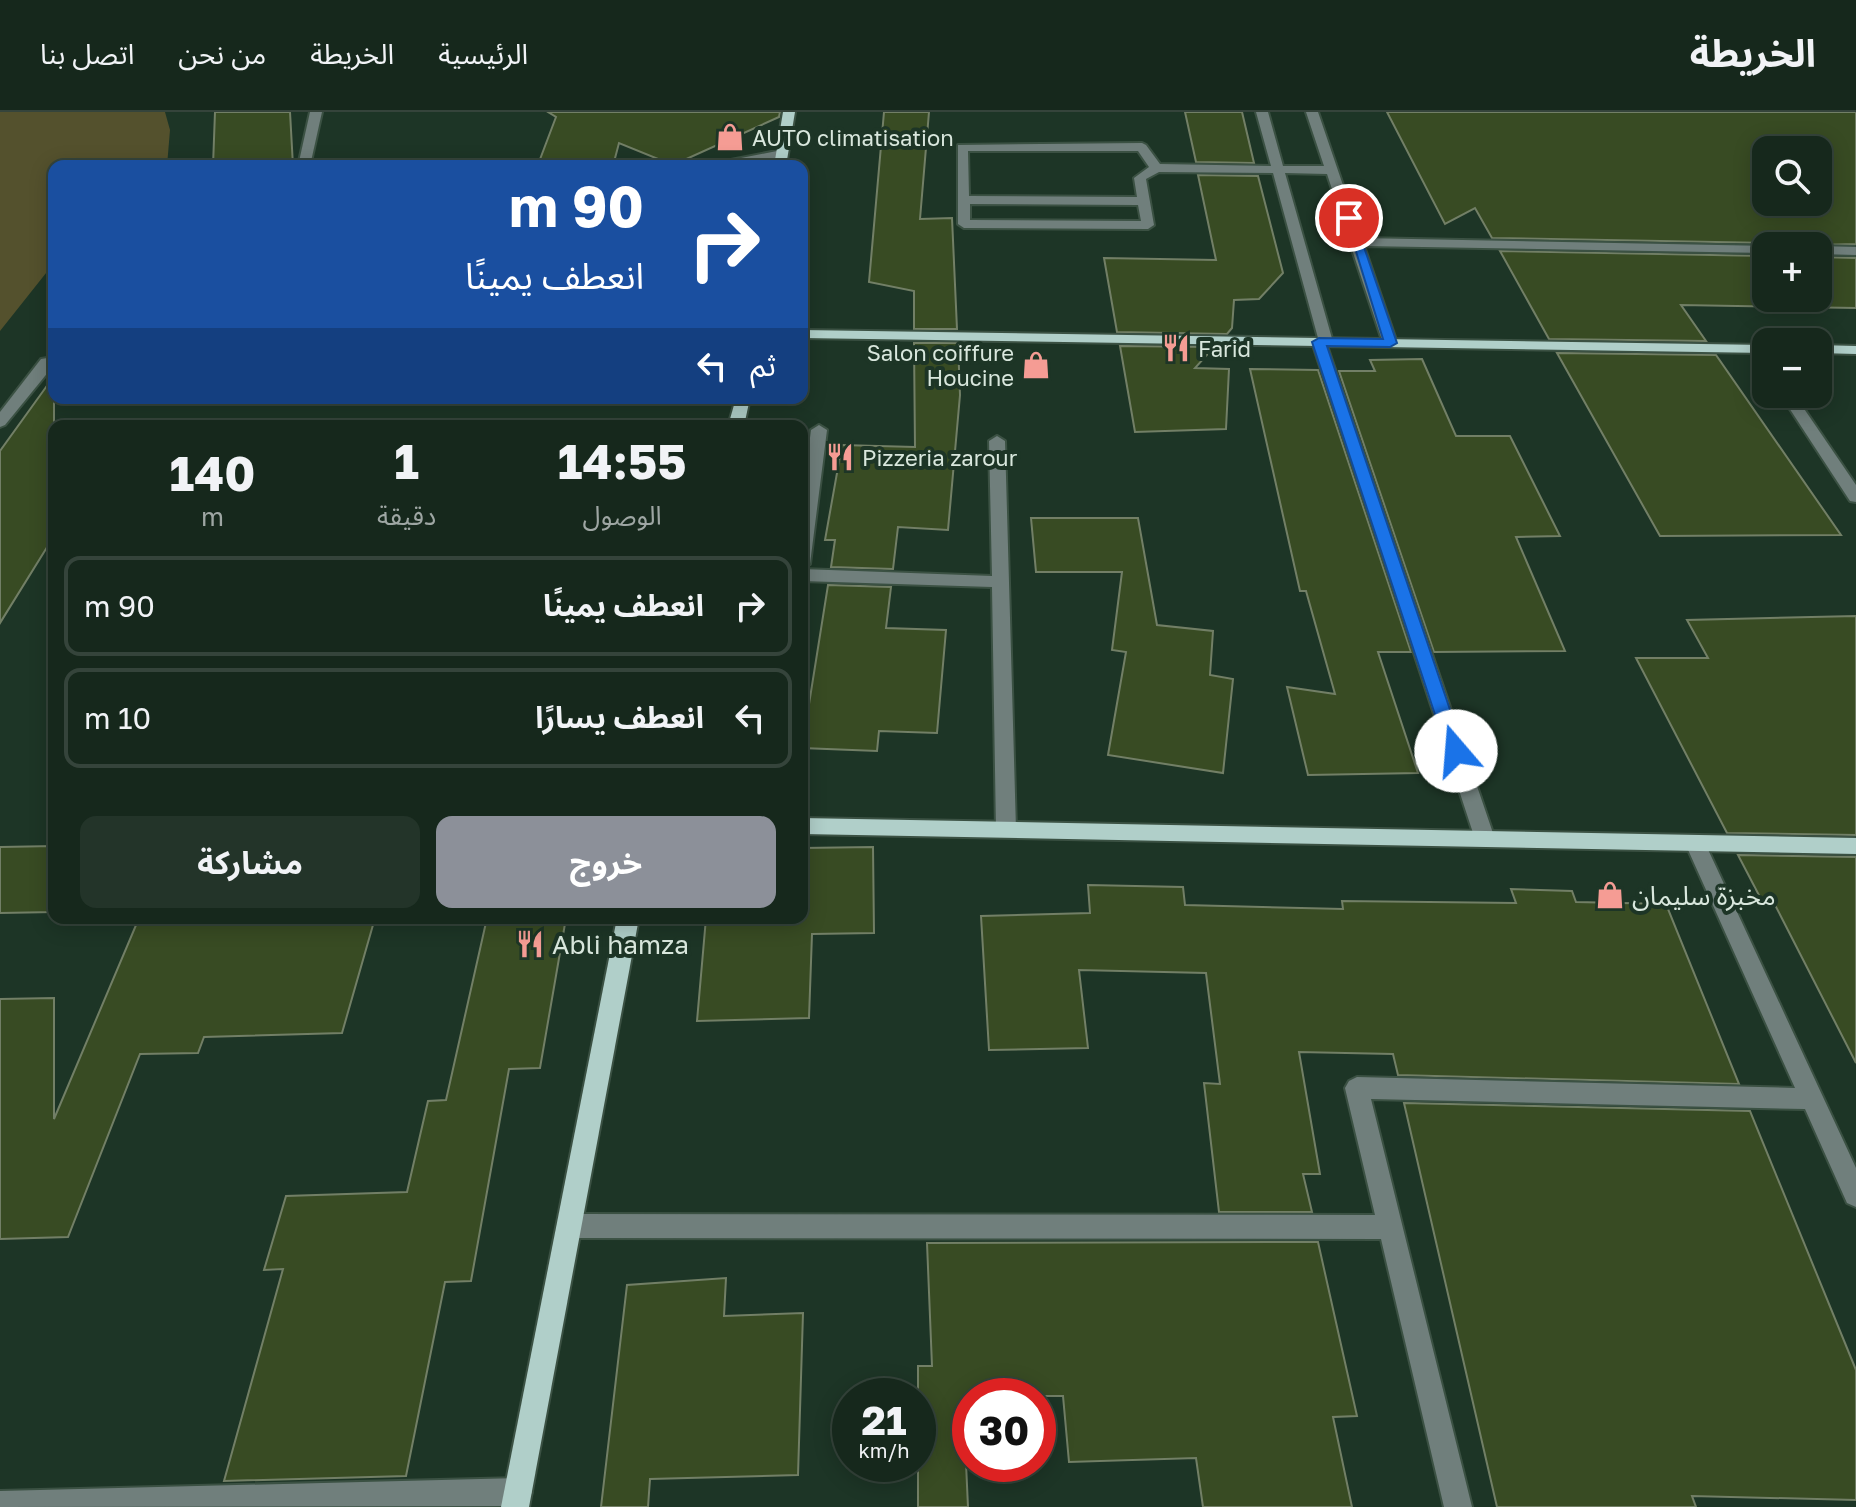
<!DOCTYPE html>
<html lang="ar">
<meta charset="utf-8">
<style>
body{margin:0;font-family:"Golos Text","Noto Sans Arabic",sans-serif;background:#233429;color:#f1f3f6;direction:rtl;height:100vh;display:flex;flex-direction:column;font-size:30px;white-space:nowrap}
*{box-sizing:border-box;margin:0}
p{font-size:26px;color:#9ea6a3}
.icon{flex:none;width:44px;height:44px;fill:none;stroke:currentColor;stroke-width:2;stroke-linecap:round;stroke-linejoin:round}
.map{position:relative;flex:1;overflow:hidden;direction:ltr}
.side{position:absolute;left:48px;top:308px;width:760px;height:504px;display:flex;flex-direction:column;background:#16281c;border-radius:16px;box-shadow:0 4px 20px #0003,0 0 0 2px #35443b;direction:rtl}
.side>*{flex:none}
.hud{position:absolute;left:48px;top:48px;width:760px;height:244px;border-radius:16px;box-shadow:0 4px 20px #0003,0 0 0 2px #35443b;direction:rtl;background:#1a4fa0;color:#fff;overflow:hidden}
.fabs{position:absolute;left:1752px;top:24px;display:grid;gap:16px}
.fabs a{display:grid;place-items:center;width:80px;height:80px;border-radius:16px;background:#16281c;box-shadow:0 4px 20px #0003,0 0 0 2px #35443b;font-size:40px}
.speed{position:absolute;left:832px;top:1266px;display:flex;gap:16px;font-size:40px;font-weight:700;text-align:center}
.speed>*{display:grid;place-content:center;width:104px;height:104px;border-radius:50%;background:#16281c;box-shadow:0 4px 20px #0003,0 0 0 2px #35443b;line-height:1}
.speed small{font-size:20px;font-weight:400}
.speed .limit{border:12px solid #d22;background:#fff;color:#111}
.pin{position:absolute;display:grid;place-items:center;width:68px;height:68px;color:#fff;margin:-34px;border:4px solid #fff;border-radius:50%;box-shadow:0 2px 8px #0007}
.me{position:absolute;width:88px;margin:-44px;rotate:342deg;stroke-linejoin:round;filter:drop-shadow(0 0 6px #0008)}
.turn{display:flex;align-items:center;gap:28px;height:168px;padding:0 32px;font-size:36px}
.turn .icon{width:104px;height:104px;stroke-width:2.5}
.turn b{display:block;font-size:56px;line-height:68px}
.then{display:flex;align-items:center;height:76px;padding:0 32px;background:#0003;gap:16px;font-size:30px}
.eta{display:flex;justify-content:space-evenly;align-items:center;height:136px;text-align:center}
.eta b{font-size:48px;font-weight:700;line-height:56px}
.primary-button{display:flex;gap:16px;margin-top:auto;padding:16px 32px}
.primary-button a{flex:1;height:92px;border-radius:16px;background:#8c9099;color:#fff;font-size:32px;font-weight:700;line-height:92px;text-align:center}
.primary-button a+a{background:#233429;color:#f1f3f6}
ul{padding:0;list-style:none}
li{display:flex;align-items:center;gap:24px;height:100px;margin:0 16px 12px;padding:0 16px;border:4px solid #35443b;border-radius:16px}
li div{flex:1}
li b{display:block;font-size:30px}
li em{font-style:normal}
header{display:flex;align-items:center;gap:48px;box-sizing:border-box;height:112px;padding:0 40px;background:#16281c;border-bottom:2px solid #35443b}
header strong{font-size:38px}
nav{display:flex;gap:44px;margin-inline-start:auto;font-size:28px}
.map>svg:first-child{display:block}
</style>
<header>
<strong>الخريطة</strong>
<nav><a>الرئيسية</a><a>الخريطة</a><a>من نحن</a><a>اتصل بنا</a></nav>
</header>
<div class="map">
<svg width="1856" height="1395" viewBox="0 0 1856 1395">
<rect width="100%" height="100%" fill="#1d3526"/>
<!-- green -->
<polygon fill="#54512d" points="0,0 165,0 170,18 167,54 54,54 54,151 0,219"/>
<!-- building -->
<g fill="#384b23" stroke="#727f66" stroke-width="2" fill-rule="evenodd">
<polygon points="215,0 290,0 293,54 213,54"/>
<polygon points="548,0 780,0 779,5 682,49 663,49 619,31 614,50 539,50 556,5"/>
<polygon points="884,0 929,0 920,107 952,106 957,217 914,217 914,179 869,170"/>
<polygon points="1185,0 1242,0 1254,51 1196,50"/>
<path d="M1387,0H1856V132L1773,134L1770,131L1492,126L1475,96L1445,112ZM1766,38H1818V90H1766Z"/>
<polygon points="1198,63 1258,64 1283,161 1259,187 1234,188 1232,216 1227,222 1117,220 1104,146 1216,148"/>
<polygon points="1500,139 1766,144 1766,186 1818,186 1818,145 1856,146 1856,196 1681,193 1706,229 1549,227"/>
<polygon points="914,231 958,231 960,283 948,418 898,415 893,457 831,455 835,428 825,428 842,333 915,335"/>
<polygon points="1120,234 1214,235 1195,256 1229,257 1226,317 1135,320"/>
<polygon points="1557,241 1716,243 1841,423 1660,424"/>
<polygon points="1422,247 1456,324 1510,324 1560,424 1516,425 1565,539 1434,540 1339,259 1375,259 1370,248"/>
<polygon points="1250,257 1318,258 1411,540 1378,540 1418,661 1308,663 1287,575 1335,582 1306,479 1300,479"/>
<polygon points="54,264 54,424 0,511 0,339"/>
<polygon points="1031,406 1138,406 1157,513 1213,519 1210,563 1233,567 1223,661 1108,643 1126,540 1112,538 1122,460 1036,460"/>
<polygon points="828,473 891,475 886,516 946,518 937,621 879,619 877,639 802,636"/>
<polygon points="1856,504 1856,723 1727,721 1636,546 1708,546 1687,508"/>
<polygon points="54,734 54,800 0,801 0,735"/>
<polygon points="873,735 874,821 812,822 809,906 697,909 706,806 802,806 802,736"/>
<polygon points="1738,743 1856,745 1856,951 1773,789 1762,789"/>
<polygon points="1088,773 1183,775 1185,793 1343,797 1342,789 1516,791 1511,777 1572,779 1576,790 1666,792 1739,972 1398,963 1393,942 1299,940 1320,1062 1303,1062 1312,1100 1219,1100 1204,971 1220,972 1206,861 1079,858 1088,936 989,938 981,804 1090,801"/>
<polygon points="139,806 375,806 342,921 204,925 198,941 140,942 68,1125 0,1127 0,887 54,886 54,1007"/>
<polygon points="487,806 566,806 540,956 509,957 471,1169 445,1170 406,1364 224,1369 283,1157 264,1158 286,1084 407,1080 428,989 446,988"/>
<polygon points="1404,991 1750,999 1856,1258 1856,1388 1692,1384 1696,1395 1497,1395"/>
<polygon points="1318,1130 1357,1304 1333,1305 1352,1395 1203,1395 1196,1346 1069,1350 1063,1284 970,1284 970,1307 964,1307 968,1395 918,1395 918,1254 932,1254 927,1131"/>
<polygon points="726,1166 724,1204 803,1201 798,1363 650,1367 648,1395 601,1395 627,1173"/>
</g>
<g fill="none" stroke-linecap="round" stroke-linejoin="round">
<defs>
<g id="minor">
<polygon points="310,0 322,0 310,54 298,54"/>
<path d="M1256,0H1268L1283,54H1324L1306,0H1318L1361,126L1770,134H1766V141L1364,134L1397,231L1390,235L1383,231L1327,62L1285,61L1333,230L1327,234L1495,727L1492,733H1478L1475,727L1312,230L1318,226L1273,61L1159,60L1146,67L1154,113L1148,117L964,116L958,112V33L1142,31L1146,33L1160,52L1271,54ZM968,39H1138L1149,55L1134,66L1137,85L969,84ZM970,92L1138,93L1141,109L970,108Z"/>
<polygon points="782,38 786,39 786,45 729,54 700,54"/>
<polygon points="1818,134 1856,135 1856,143 1818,142"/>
<polygon points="1756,232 1766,240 1766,255 1761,254 1749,236"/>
<polygon points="54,245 54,253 5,313 0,315 0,300 41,247"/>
<polygon points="1780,282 1794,282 1856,373 1856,390 1850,389"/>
<polygon points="819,313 827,318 810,452 802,457 992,464 989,329 997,324 1005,329 1016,718 1013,724 999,724 996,718 992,475 802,469 802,388 811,318"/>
<polygon points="1695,723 1702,725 1705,731 1856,1056 1856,1095 1847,1091 1805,997 1371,987 1472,1395 1444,1395 1381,1127 571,1126 562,1123 558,1114 562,1105 571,1102 1375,1103 1345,976 1349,969 1357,965 1795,976 1685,731 1688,725"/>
<polygon points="518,1366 528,1370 532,1380 528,1390 518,1394 0,1395 0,1379"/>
</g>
<g id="major">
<polygon points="783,0 795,0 786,54 774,54"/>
<polygon points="802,218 1766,233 1766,241 802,226"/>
<polygon points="1818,233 1856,234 1856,242 1818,241"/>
<polygon points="736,286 750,286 744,314 728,314"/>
<polygon points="802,706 1856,726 1856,742 802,722"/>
<polygon points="617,806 639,806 529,1395 501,1395"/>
</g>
</defs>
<!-- minor casing -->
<use href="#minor" stroke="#3b5143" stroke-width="4"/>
<!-- major casing -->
<use href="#major" stroke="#3b5143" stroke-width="4"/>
<!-- minor -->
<use href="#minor" fill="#707f7c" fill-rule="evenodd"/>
<!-- major -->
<use href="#major" fill="#b0cfc9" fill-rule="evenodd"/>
</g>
<!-- route -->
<polygon fill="#1a73e8" stroke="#114b97" stroke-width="2" points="1345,104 1354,106 1397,231 1390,235 1327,234 1464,639 1456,646 1447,639 1312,230 1319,226 1383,227"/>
<!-- icons -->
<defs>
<symbol id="shop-bare" viewBox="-9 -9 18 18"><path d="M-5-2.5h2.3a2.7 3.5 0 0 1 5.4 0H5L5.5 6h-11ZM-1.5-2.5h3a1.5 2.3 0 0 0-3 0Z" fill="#f59c94" stroke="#1d3526" stroke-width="2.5" paint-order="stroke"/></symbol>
<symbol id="restaurant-bare" viewBox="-9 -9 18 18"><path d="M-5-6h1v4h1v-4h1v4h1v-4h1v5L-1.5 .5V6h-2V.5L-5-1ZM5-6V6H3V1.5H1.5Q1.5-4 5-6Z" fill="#f59c94" stroke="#1d3526" stroke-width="2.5" paint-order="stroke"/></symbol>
</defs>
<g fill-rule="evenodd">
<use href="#shop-bare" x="710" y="5" width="40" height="40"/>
<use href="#restaurant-bare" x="1156" y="216" width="40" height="40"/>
<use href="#shop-bare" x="1016" y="233" width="40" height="40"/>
<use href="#restaurant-bare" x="820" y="325" width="40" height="40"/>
<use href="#shop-bare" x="1590" y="763" width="40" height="40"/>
<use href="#restaurant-bare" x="510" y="812" width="40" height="40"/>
</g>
<g text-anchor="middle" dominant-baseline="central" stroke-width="8" stroke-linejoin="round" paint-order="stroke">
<!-- far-poi labels -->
<g font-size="22" fill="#d9e7dd" stroke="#1d3526" text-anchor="start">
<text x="752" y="25">AUTO climatisation</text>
<text x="1198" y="236">Farid</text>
<text x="1014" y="240" text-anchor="end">Salon coiffure<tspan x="1014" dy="25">Houcine</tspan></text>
<text x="862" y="345">Pizzeria zarour</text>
</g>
<!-- poi labels -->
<g font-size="26" fill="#d9e7dd" stroke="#1d3526" text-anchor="start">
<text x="1632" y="783">مخبزة سليمان</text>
<text x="552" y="832">Abli hamza</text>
</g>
</g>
</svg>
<div class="fabs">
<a><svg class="icon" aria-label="search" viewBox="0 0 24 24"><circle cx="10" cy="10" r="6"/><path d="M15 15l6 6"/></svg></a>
<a>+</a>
<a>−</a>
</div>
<div class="speed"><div>21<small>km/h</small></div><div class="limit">30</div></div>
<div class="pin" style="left:1349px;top:106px;background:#d93025"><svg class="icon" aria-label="arrive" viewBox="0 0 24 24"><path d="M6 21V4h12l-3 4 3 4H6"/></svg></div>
<svg class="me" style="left:1456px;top:639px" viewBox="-20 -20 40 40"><circle r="19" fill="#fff"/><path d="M0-13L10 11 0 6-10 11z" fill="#1a73e8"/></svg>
<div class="hud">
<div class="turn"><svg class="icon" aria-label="right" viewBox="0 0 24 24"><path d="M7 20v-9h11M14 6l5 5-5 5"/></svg><div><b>90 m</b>انعطف يمينًا</div></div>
<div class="then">ثم<svg class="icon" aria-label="left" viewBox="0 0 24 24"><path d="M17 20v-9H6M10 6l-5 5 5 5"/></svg></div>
</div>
<section class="side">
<div class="eta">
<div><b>14:55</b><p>الوصول</p></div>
<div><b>1</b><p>دقيقة</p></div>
<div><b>140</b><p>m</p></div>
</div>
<ul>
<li><svg class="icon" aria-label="right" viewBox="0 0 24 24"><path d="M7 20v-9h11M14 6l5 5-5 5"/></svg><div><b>انعطف يمينًا</b></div><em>90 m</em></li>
<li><svg class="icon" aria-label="left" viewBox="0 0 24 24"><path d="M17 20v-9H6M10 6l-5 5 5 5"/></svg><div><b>انعطف يسارًا</b></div><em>10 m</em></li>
</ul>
<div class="primary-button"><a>خروج</a><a>مشاركة</a></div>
</section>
</div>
